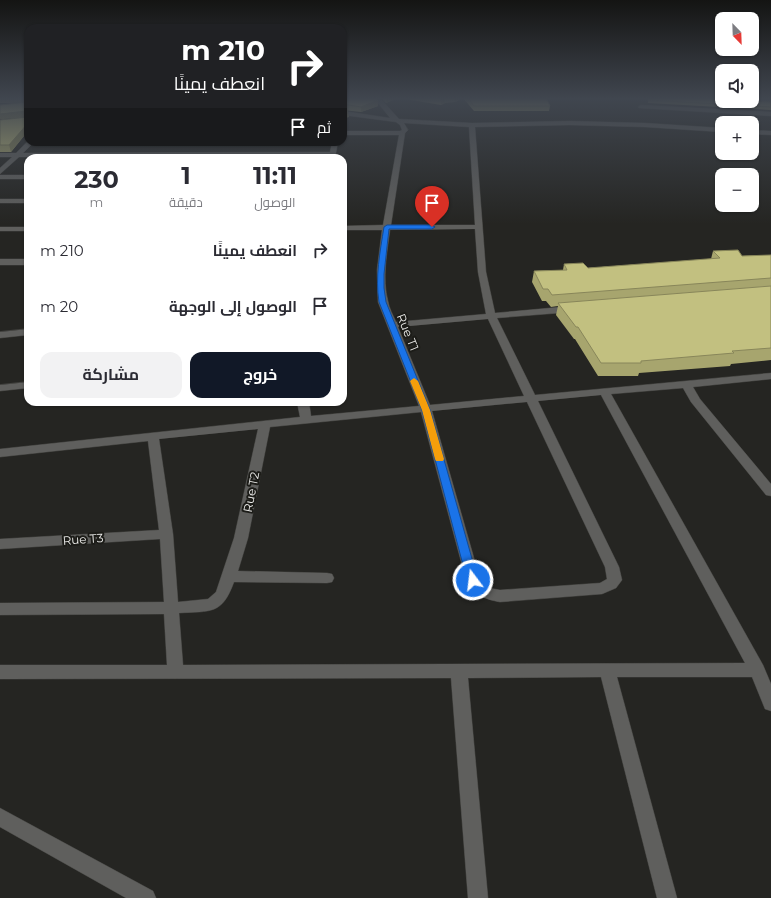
<!DOCTYPE html>
<html lang="ar">
<meta charset="utf-8">
<style>
body{margin:0;font-family:Montserrat,Cairo,sans-serif;background:#f2f2f3;color:#2b2b33;direction:rtl;height:100vh;display:flex;flex-direction:column;font-size:15px;white-space:nowrap}
*{box-sizing:border-box;margin:0}
p{font-size:13px;color:#7c7c81}
.icon{flex:none;width:22px;height:22px;fill:none;stroke:currentColor;stroke-width:2;stroke-linecap:round;stroke-linejoin:round}
.map{position:relative;flex:1;overflow:hidden;direction:ltr}
.drawer{position:absolute;left:24px;top:154px;width:323px;height:252px;display:flex;flex-direction:column;background:#fff;border-radius:12px;box-shadow:0 1px 3px #0004;direction:rtl}
.drawer>*{flex:none}
.top-card{position:absolute;left:24px;top:24px;width:323px;height:122px;border-radius:12px;box-shadow:0 1px 3px #0004;direction:rtl;background:#202124;color:#fff;overflow:hidden}
.needle{width:26px;rotate:157deg}
.tools{position:absolute;left:715px;top:12px;display:grid;gap:8px}
.tools a{display:grid;place-items:center;width:44px;height:44px;border-radius:8px;background:#fff;box-shadow:0 1px 3px #0004;font-size:20px}
.pin{position:absolute;display:grid;place-items:center;width:34px;height:34px;color:#fff;margin:-41px -17px;border-radius:50% 50% 50% 0;rotate:-45deg;box-shadow:0 0 4px #0007}
.pin .icon{rotate:45deg}
.me{position:absolute;width:44px;margin:-22px;rotate:345deg;stroke-linejoin:round;filter:drop-shadow(0 0 3px #0008)}
.turn{display:flex;align-items:center;gap:14px;height:84px;padding:0 16px;font-size:18px}
.turn .icon{width:52px;height:52px;stroke-width:2.5}
.turn b{display:block;font-size:28px;line-height:34px}
.then{display:flex;align-items:center;height:38px;padding:0 16px;background:#0003;gap:8px;font-size:15px}
.eta{display:flex;justify-content:space-evenly;align-items:center;height:68px;text-align:center}
.eta b{font-size:24px;font-weight:700;line-height:28px}
.primary-button{display:flex;gap:8px;margin-top:auto;padding:8px 16px}
.primary-button a{flex:1;height:46px;border-radius:12px;background:#111827;color:#fff;font-size:16px;font-weight:700;line-height:46px;text-align:center}
.primary-button a+a{background:#f2f2f3;color:#2b2b33}
ul{padding:0;list-style:none}
li{display:flex;align-items:center;gap:12px;height:56px;padding:0 16px}
li div{flex:1}
li b{display:block;font-size:15px}
li em{font-style:normal}
.map>svg:first-child{display:block}
</style>
<div class="map">
<svg width="771" height="898" viewBox="0 0 771 898">
<rect width="100%" height="100%" fill="#252522"/>
<g fill="none" stroke-linecap="round" stroke-linejoin="round">
<defs>
<g id="minor">
<path d="M374,98H380L399,119L472,123L570,121L645,123L722,128V132L645,127L570,125L475,127L486,272L495,313L572,306L577,309L572,312L497,318L535,395L771,373V379L693,387L700,399L771,484V496L766,495L691,402L683,388L611,394L763,665L771,684V711L765,709L752,677H617L677,898H657L601,677L468,678L488,898H468L451,678L0,679V665H167L164,614L0,615V603L164,602L160,539L0,549V539L159,530L148,441L0,457V449L300,417L297,402H309L311,416L419,406L378,302L377,270L382,230H343V226L383,225L399,135H343V131H400L402,130L400,125L396,122L343,115V111L390,118ZM404,123L469,127L475,225H391L405,133L408,130ZM475,229L478,272L486,314L396,322C393,315 389,308 388,301C382,279 387,253 390,230ZM488,319L524,396L430,405L398,327ZM601,395L745,663L183,665L179,613C211,611 222,615 234,582L327,583L332,582L334,578L332,574L327,573L238,571L248,538L270,427L421,412L466,580C474,595 484,599 500,602L602,594L616,588L622,580L619,567L538,401ZM527,402L605,567L607,579L600,583L500,590L489,588L480,579L432,411ZM258,429L234,538L216,592L208,599L178,602L173,534L159,439Z"/>
<polygon points="706,98 722,98 722,101"/>
<polygon points="752,99 771,99 771,103 750,102 749,101 752,101"/>
<polygon points="641,105 771,112 771,116 639,108 638,107"/>
<polygon points="752,130 771,131 771,135 752,134"/>
<polygon points="28,141 34,142 23,153 330,152 332,142 338,142 335,158 329,158 329,156 19,157 0,174 0,168 12,157 0,157 0,153 16,153"/>
<rect x="0" y="175" width="28" height="4"/>
<rect x="0" y="199" width="28" height="4"/>
<rect x="0" y="227" width="28" height="4"/>
<rect x="0" y="259" width="28" height="6"/>
<polygon points="28,329 28,335 0,338 0,332"/>
<polygon points="28,382 28,388 0,391 0,385"/>
<polygon points="0,808 153,891 156,898 126,898 0,827"/>
</g>
</defs>
<!-- minor casing -->
<use href="#minor" stroke="#41413e" stroke-width="1"/>
<!-- minor -->
<use href="#minor" fill="#5f5f5d" fill-rule="evenodd"/>
</g>
<!-- wall -->
<g fill="#a7a56e">
<polygon points="0,98 28,98 28,131 11,152 0,152 0,120 28,117 0,119 28,102 0,103"/>
<polygon points="343,98 378,100 378,106 361,112 343,110"/>
<polygon points="381,98 398,98 386,103"/>
<polygon points="399,98 546,98 550,106 549,111 474,111 463,98 455,102 445,103 441,105"/>
<polygon points="648,98 715,98 722,99 771,102 771,110 648,103"/>
<polygon points="713,251 742,256 771,255 771,360 731,364 730,366 639,373 638,376 598,376 575,339 574,339 556,315 558,306 551,307 546,301 542,301 532,282 534,271 563,270 564,264 588,268 711,259"/>
</g>
<!-- shaded-wall -->
<g fill="#88865a">
<polygon points="0,98 27,98 28,102 0,103"/>
<polygon points="386,98 398,98 386,103"/>
<polygon points="443,98 445,98 445,103 441,105 441,99"/>
<polygon points="455,98 463,98 455,102"/>
<polygon points="378,100 378,106 361,112 361,107"/>
<polygon points="26,111 28,117 0,119 0,114"/>
<polygon points="348,111 349,117 343,119 343,114"/>
<polygon points="28,123 28,131 11,152 9,145"/>
</g>
<!-- building -->
<g fill="#c2c080" stroke="#88865a">
<polygon points="28,98 28,123 9,145 0,145 0,120 28,117 28,112 26,111 0,114 0,105 28,102"/>
<polygon points="343,98 376,98 378,100 361,107 343,104"/>
<polygon points="434,98 443,98 441,99"/>
<polygon points="468,98 546,98 550,106 474,106"/>
<polygon points="648,98 715,98 722,99 722,101 752,101 771,102 771,107 648,100"/>
<polygon points="343,110 348,111 343,114"/>
<polygon points="738,250 742,256 771,255 771,278 552,295 548,289 543,289 534,271 567,270 564,264 583,263 588,268 720,258 713,251"/>
<polygon points="771,286 771,348 732,351 734,353 641,361 641,363 601,363 578,327 576,327 558,303"/>
</g>
<!-- sky -->
<linearGradient id="sky" x2="0" y2="1"><stop stop-color="#141413"/><stop offset="0.44" stop-color="#40464f"/><stop offset="1" stop-color="#40464f" stop-opacity="0"/></linearGradient>
<rect width="771" height="224" fill="url(#sky)"/>
<!-- route -->
<path fill="#1a73e8" stroke="#114b97" d="M387,225H432L435,227L432,229H389L384,274V288L386,302L430,410L478,580L477,583L473,584L469,583L467,580L422,410L379,302C375,277 380,252 384,227Z"/>
<!-- slow -->
<polygon fill="#f59e0b" points="414,378 418,381 430,410 444,459 443,461 436,461 435,459 422,410 410,381"/>
<g text-anchor="middle" dominant-baseline="central" stroke-width="4" stroke-linejoin="round" paint-order="stroke">
<!-- street labels -->
<g font-size="12" fill="#efefed" stroke="#1c1c18">
<text transform="translate(408 332) rotate(68)">Rue T1</text>
<text transform="translate(251 492) rotate(-79)">Rue T2</text>
<text transform="translate(83 539) rotate(-4)">Rue T3</text>
</g>
</g>
</svg>
<div class="tools">
<a><svg class="needle" viewBox="-14 -14 28 28"><path d="M0-13l5 13h-10z" fill="#e53935"/><path d="M0 13l5-13h-10z" fill="#7c7c81"/></svg></a>
<a><svg class="icon" aria-label="sound" viewBox="0 0 24 24"><path d="M4 9h4l5-4v14l-5-4H4zM17 9q2 3 0 6"/></svg></a>
<a>+</a>
<a>−</a>
</div>
<div class="pin" style="left:432px;top:227px;background:#d93025"><svg class="icon" aria-label="arrive" viewBox="0 0 24 24"><path d="M6 21V4h12l-3 4 3 4H6"/></svg></div>
<svg class="me" style="left:473px;top:580px" viewBox="-20 -20 40 40"><circle r="17" fill="#1a73e8" stroke="#fff" stroke-width="3"/><path d="M0-11L8 9 0 5-8 9z" fill="#fff"/></svg>
<div class="top-card">
<div class="turn"><svg class="icon" aria-label="right" viewBox="0 0 24 24"><path d="M7 20v-9h11M14 6l5 5-5 5"/></svg><div><b>210 m</b>انعطف يمينًا</div></div>
<div class="then">ثم<svg class="icon" aria-label="arrive" viewBox="0 0 24 24"><path d="M6 21V4h12l-3 4 3 4H6"/></svg></div>
</div>
<section class="drawer">
<div class="eta">
<div><b>11:11</b><p>الوصول</p></div>
<div><b>1</b><p>دقيقة</p></div>
<div><b>230</b><p>m</p></div>
</div>
<ul>
<li><svg class="icon" aria-label="right" viewBox="0 0 24 24"><path d="M7 20v-9h11M14 6l5 5-5 5"/></svg><div><b>انعطف يمينًا</b></div><em>210 m</em></li>
<li><svg class="icon" aria-label="arrive" viewBox="0 0 24 24"><path d="M6 21V4h12l-3 4 3 4H6"/></svg><div><b>الوصول إلى الوجهة</b></div><em>20 m</em></li>
</ul>
<div class="primary-button"><a>خروج</a><a>مشاركة</a></div>
</section>
</div>
